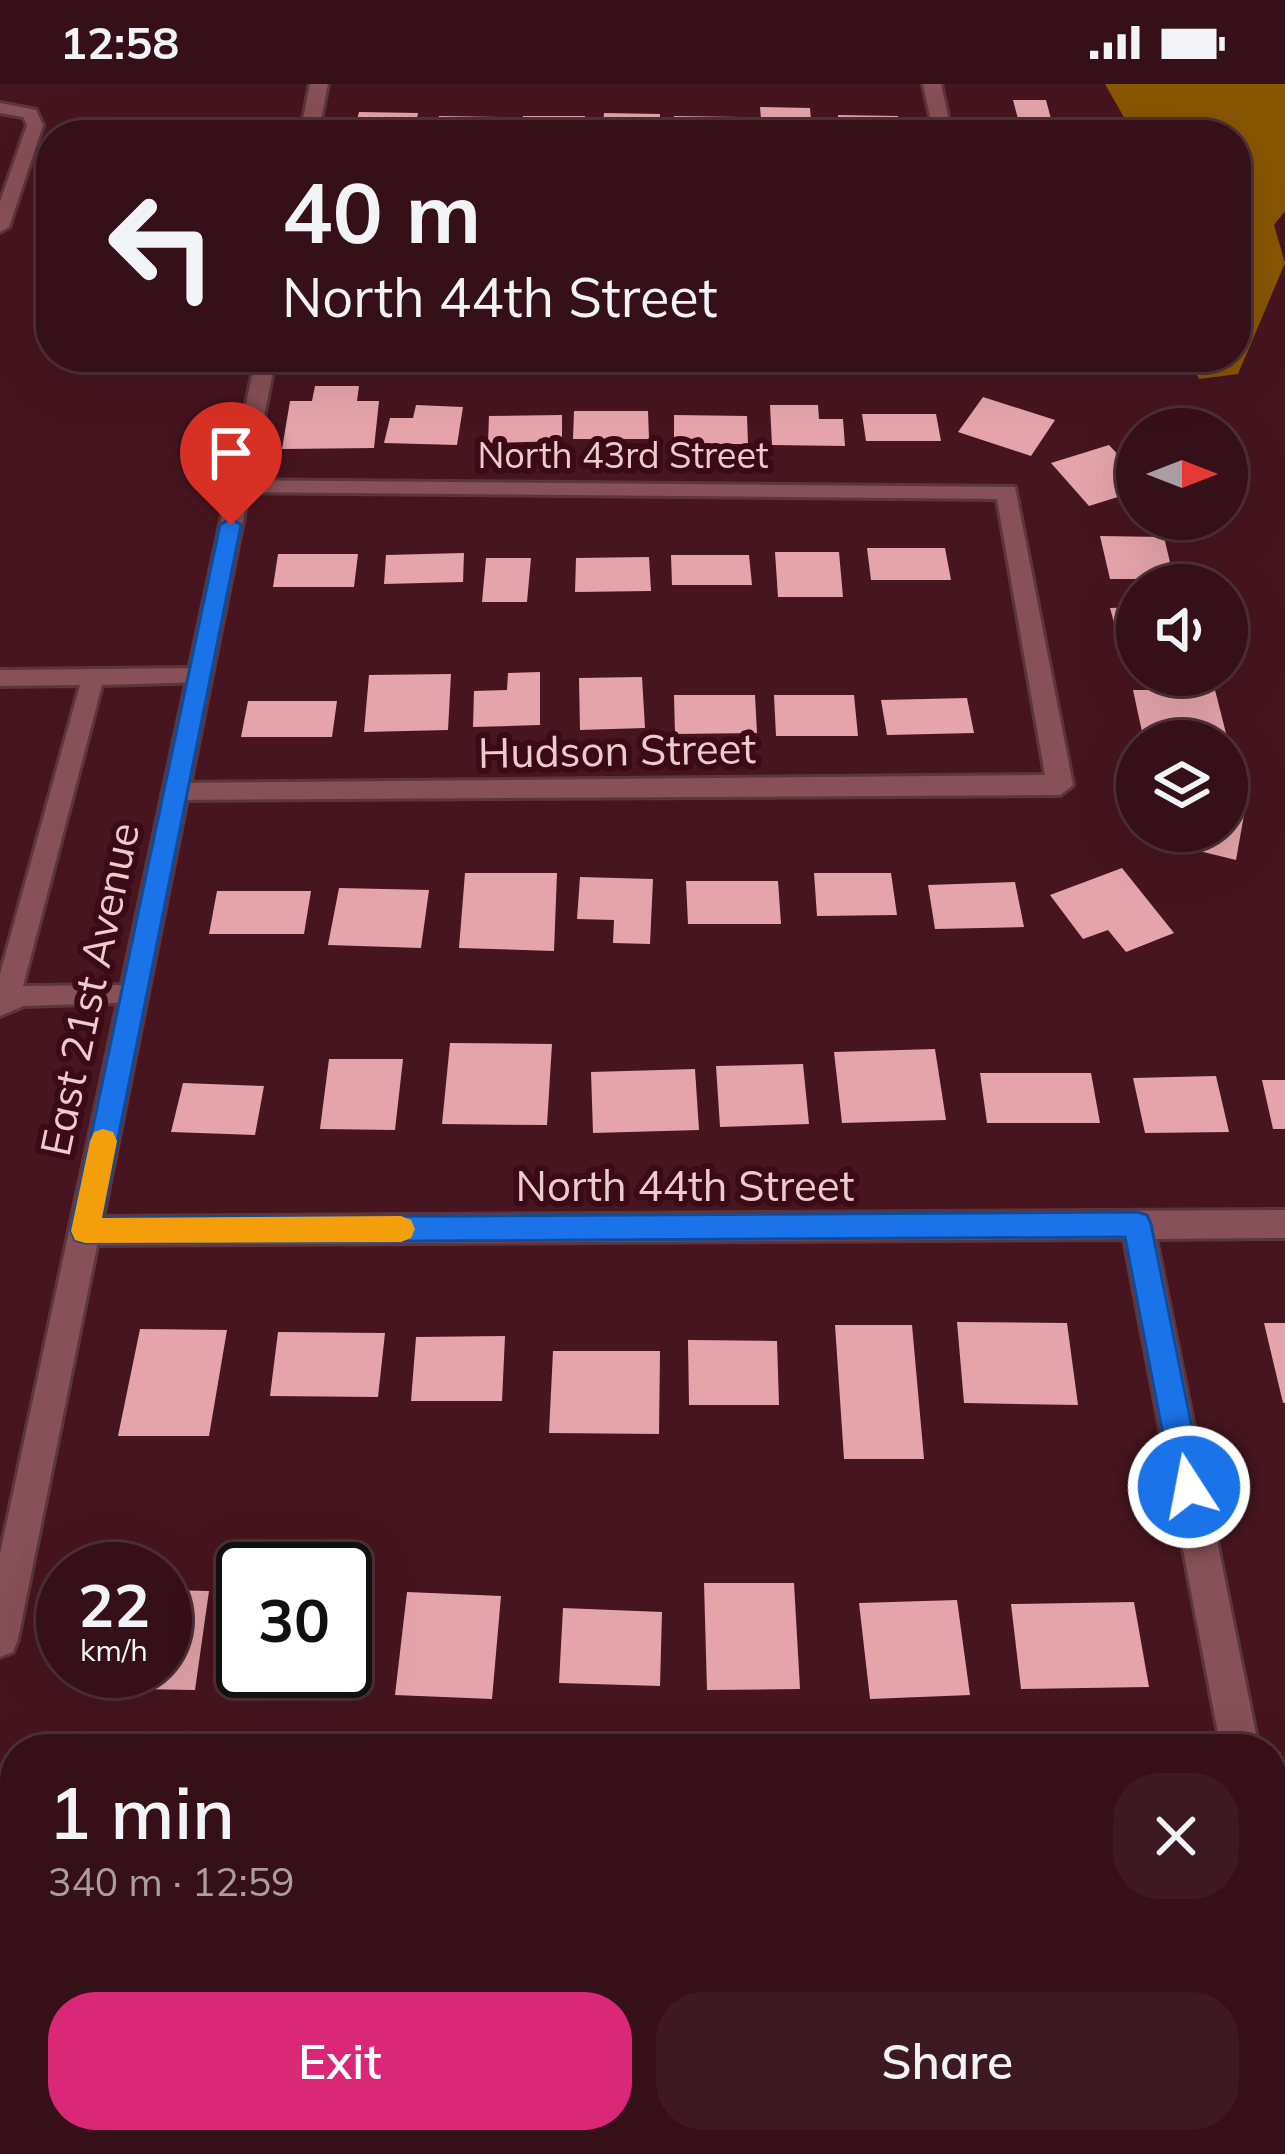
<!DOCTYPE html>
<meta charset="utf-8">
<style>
body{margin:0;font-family:Mulish,sans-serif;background:#3d1921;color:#f1f3f6;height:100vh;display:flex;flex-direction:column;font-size:45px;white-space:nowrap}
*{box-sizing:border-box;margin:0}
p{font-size:39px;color:#aa9da2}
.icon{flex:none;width:66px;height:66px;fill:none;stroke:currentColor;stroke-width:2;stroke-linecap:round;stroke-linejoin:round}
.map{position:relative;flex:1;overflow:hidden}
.side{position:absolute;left:0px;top:1650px;width:1287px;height:420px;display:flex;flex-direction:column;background:#351018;border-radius:48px 48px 0 0;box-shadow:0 12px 48px #0002,0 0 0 3px #4f3037}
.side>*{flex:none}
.banner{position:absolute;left:36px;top:36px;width:1215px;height:252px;border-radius:48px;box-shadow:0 12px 48px #0002,0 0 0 3px #4f3037;background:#351018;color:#f1f3f6;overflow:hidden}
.needle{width:78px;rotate:90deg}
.tools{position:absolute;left:1116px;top:324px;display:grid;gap:24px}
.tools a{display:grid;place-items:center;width:132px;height:132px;border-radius:50%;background:#351018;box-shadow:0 12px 48px #0002,0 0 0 3px #4f3037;font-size:60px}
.speed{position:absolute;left:36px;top:1458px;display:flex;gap:24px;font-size:60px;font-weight:700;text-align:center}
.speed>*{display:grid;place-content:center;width:156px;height:156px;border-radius:50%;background:#351018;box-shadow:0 12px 48px #0002,0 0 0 3px #4f3037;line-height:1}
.speed small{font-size:30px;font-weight:400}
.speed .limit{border:6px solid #111;border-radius:18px;background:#fff;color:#111}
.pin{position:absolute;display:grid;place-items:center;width:102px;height:102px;color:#fff;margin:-123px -51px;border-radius:50% 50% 50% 0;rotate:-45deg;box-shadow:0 0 12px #0007}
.pin .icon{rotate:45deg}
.me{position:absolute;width:132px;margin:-66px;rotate:349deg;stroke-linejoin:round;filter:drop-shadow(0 0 9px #0008)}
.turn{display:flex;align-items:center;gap:42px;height:252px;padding:0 48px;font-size:54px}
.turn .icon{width:156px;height:156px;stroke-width:2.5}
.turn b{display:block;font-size:84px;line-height:102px}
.round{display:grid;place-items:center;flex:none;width:126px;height:126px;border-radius:48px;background:#3d1921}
.summary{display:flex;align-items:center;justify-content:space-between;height:204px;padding:0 48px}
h1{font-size:72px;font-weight:600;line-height:90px}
.button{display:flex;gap:24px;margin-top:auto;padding:24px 48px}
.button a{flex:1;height:138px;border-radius:48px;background:#db2777;color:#fff;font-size:48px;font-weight:600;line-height:138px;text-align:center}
.button a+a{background:#3d1921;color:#f1f3f6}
.status{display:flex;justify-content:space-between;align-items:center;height:84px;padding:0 60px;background:#351018;direction:ltr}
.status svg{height:33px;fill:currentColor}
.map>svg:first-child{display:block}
</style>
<div class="status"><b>12:58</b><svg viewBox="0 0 49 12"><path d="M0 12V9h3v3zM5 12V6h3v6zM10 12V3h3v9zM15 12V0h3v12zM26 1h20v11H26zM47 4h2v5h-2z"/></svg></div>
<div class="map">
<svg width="1285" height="2070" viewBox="0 0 1285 2070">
<rect width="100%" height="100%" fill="#471520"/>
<!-- forest -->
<polygon fill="#885602" points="1105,0 1285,0 1285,127 1274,141 1285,179 1238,290 1199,295 1188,273 1236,273 1236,51 1134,51"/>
<!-- building -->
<g fill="#e5a4ac">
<polygon points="1013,16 1046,16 1055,50 1022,50"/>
<polygon points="760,23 810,24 812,47 762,47"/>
<polygon points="359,28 418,29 414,51 373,51 353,50"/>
<polygon points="604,29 660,30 659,49 602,51"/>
<polygon points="838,31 898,32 900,51 839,51"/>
<polygon points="439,32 499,33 496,51 435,51"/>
<polygon points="523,32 585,32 583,51 521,51"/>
<polygon points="674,32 740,33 740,51 673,51"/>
<polygon points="315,302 359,302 357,317 379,317 374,364 282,365 290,317 312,317"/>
<polygon points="983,313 1055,336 1031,372 958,348"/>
<polygon points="416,321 463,323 457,361 384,359 390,334 413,334"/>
<polygon points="770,321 818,321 819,335 843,335 845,362 772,361"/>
<polygon points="574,327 648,327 649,355 573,355"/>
<polygon points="862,330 936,330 941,357 866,357"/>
<polygon points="562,331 562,357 488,359 489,332"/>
<polygon points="674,331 747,332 748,360 674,360"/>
<polygon points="1109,361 1137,391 1137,407 1089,422 1051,379"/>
<polygon points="1100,452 1164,453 1174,495 1110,495"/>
<polygon points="867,464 945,464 951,496 871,496"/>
<polygon points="775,468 839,468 843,513 778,513"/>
<polygon points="464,469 463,498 384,500 386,471"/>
<polygon points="278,470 358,470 354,503 273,503"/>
<polygon points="671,471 749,471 752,501 672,501"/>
<polygon points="649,473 651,507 575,508 576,474"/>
<polygon points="486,474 531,474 527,518 482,518"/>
<polygon points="1137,523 1137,581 1126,582 1110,524"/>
<polygon points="540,588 540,641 473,643 474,607 507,606 508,589"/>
<polygon points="451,590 448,646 364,648 369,591"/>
<polygon points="642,593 645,644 580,646 579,594"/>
<polygon points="1133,606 1215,606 1228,657 1144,657"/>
<polygon points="674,611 755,611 757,649 675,650"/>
<polygon points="774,611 854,611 858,652 776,652"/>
<polygon points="967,614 974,649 887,651 881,616"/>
<polygon points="248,617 337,617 332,653 241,653"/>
<polygon points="1227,709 1247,714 1236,776 1138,752 1139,747 1227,747"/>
<polygon points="1122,784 1174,849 1126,868 1108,846 1083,855 1050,811"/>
<polygon points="465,789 557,789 554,867 459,864"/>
<polygon points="814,789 891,789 897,831 817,832"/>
<polygon points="580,793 653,795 650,860 613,859 614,836 577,835"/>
<polygon points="686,797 778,797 781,840 688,840"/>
<polygon points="1015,798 1024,843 935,845 928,801"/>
<polygon points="339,804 429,806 421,864 328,861"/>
<polygon points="217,807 311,807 304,850 209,850"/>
<polygon points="450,959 552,960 547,1041 442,1040"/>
<polygon points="935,965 946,1036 842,1039 834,968"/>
<polygon points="329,975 403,975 395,1046 320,1045"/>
<polygon points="803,980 809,1040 720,1043 716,982"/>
<polygon points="695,985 699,1046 593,1049 591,988"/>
<polygon points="980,989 1091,989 1100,1039 987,1039"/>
<polygon points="1216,992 1229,1048 1145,1049 1133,994"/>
<polygon points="1262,996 1285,996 1285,1045 1273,1045"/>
<polygon points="183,999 264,1002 255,1051 171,1048"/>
<polygon points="957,1238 1067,1239 1078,1321 964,1319"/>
<polygon points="1264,1239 1285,1239 1285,1319 1283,1319"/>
<polygon points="835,1241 912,1241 924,1375 844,1375"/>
<polygon points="140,1245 227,1246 209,1352 118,1352"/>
<polygon points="278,1248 385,1249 378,1313 270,1312"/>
<polygon points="505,1252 502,1317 411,1317 416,1253"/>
<polygon points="688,1256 777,1257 779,1321 689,1321"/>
<polygon points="553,1267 660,1267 659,1350 549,1349"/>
<polygon points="704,1499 794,1499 800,1605 707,1606"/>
<polygon points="165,1506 209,1507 195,1606 72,1604 75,1587 165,1587"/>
<polygon points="359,1506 356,1609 257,1615 259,1587 345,1587 345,1507"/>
<polygon points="407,1508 501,1512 492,1615 395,1611"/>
<polygon points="957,1516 970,1611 870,1615 859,1519"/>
<polygon points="1134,1518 1149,1603 1021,1605 1011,1520"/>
<polygon points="563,1524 662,1528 660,1602 559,1599"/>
<polygon points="10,1950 15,1950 15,2050 0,2050 0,2000"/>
<polygon points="1285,1965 1285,2019 1272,2000 1272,1975"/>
<polygon points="191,2055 298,2055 296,2070 188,2070"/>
<polygon points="373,2055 481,2055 480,2070 372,2070"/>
<rect x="531" y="2055" width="143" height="15"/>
<polygon points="941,2055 1037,2055 1038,2070 942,2070"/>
<polygon points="1150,2055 1207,2055 1209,2070 1153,2070"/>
</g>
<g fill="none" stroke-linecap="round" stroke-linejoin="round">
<defs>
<g id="service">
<polygon points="0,19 36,26 43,41 9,143 0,148 0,118 27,41 23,33 0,29"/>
<polygon points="199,584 207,586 207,598 102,601 23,902 134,901 143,904 147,911 143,918 24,922 0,932 0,890 80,601 0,602 0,586"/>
</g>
<g id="minor">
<polygon points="923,0 941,0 952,51 934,51"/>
<polygon points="239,396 1015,403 1073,701 1060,711 166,716 162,709 166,702 175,699 1045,691 997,415 231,408 228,403"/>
<polygon points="1285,1126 1285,1154 1156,1155 1259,1665 1221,1665 1124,1155 85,1161 74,1157 69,1147 74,1137 85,1133"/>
<rect x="0" y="1750" width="15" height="38"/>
</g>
<g id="tertiary">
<polygon points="310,0 328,0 318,51 300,51"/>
<polygon points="256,273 276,273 18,1555 13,1568 0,1573 0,1470"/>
</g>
</defs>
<!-- service casing -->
<use href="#service" stroke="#5d353c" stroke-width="6"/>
<!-- minor casing -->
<use href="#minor" stroke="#5d353c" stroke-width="6"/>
<!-- tertiary casing -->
<use href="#tertiary" stroke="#5d353c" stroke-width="6"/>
<!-- service -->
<use href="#service" fill="#885058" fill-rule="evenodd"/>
<!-- minor -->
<use href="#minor" fill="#885058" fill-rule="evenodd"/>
<!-- tertiary -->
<use href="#tertiary" fill="#885058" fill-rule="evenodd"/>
</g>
<!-- route -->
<polygon fill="#1a73e8" stroke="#114b97" stroke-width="3" points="231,434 241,441 102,1134 1137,1128 1147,1131 1151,1140 1204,1403 1200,1414 1189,1418 1178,1414 1173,1403 1125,1153 85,1159 75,1156 71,1147 220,441"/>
<!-- slow -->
<polygon fill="#f59e0b" points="103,1045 113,1048 117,1057 102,1134 401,1132 411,1136 415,1145 411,1154 401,1158 85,1159 75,1156 71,1147 90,1057 94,1048"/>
<g text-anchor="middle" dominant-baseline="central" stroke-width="12" stroke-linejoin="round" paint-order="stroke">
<!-- far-street labels -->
<g font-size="36" fill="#eccacd" stroke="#3c0a16">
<text x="623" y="370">North 43rd Street</text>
</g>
<!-- street labels -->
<g font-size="42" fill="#eccacd" stroke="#3c0a16">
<text transform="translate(617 666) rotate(-1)">Hudson Street</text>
<text transform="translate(89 905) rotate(-78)">East 21st Avenue</text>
<text x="685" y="1101">North 44th Street</text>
</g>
</g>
</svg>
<div class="tools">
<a><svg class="needle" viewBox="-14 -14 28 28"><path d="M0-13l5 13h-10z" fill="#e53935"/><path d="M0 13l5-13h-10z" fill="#aa9da2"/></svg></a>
<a><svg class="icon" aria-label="sound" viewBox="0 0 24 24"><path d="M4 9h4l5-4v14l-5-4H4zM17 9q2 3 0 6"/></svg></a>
<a><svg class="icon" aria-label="layers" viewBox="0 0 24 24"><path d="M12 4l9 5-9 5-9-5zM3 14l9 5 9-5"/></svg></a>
</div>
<div class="speed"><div>22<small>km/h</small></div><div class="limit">30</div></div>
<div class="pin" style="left:231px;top:441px;background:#d93025"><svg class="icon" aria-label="arrive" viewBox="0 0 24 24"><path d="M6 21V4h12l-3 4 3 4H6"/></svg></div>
<svg class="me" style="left:1189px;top:1403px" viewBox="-20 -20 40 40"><circle r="17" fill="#1a73e8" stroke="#fff" stroke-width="3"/><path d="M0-11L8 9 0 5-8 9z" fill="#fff"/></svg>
<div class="banner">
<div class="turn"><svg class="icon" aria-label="left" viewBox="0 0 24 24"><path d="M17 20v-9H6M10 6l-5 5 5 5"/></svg><div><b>40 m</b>North 44th Street</div></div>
</div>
<section class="side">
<div class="summary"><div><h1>1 min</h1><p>340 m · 12:59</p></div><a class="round"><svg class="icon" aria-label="close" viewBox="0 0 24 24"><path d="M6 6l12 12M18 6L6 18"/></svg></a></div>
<div class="button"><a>Exit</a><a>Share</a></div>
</section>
</div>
